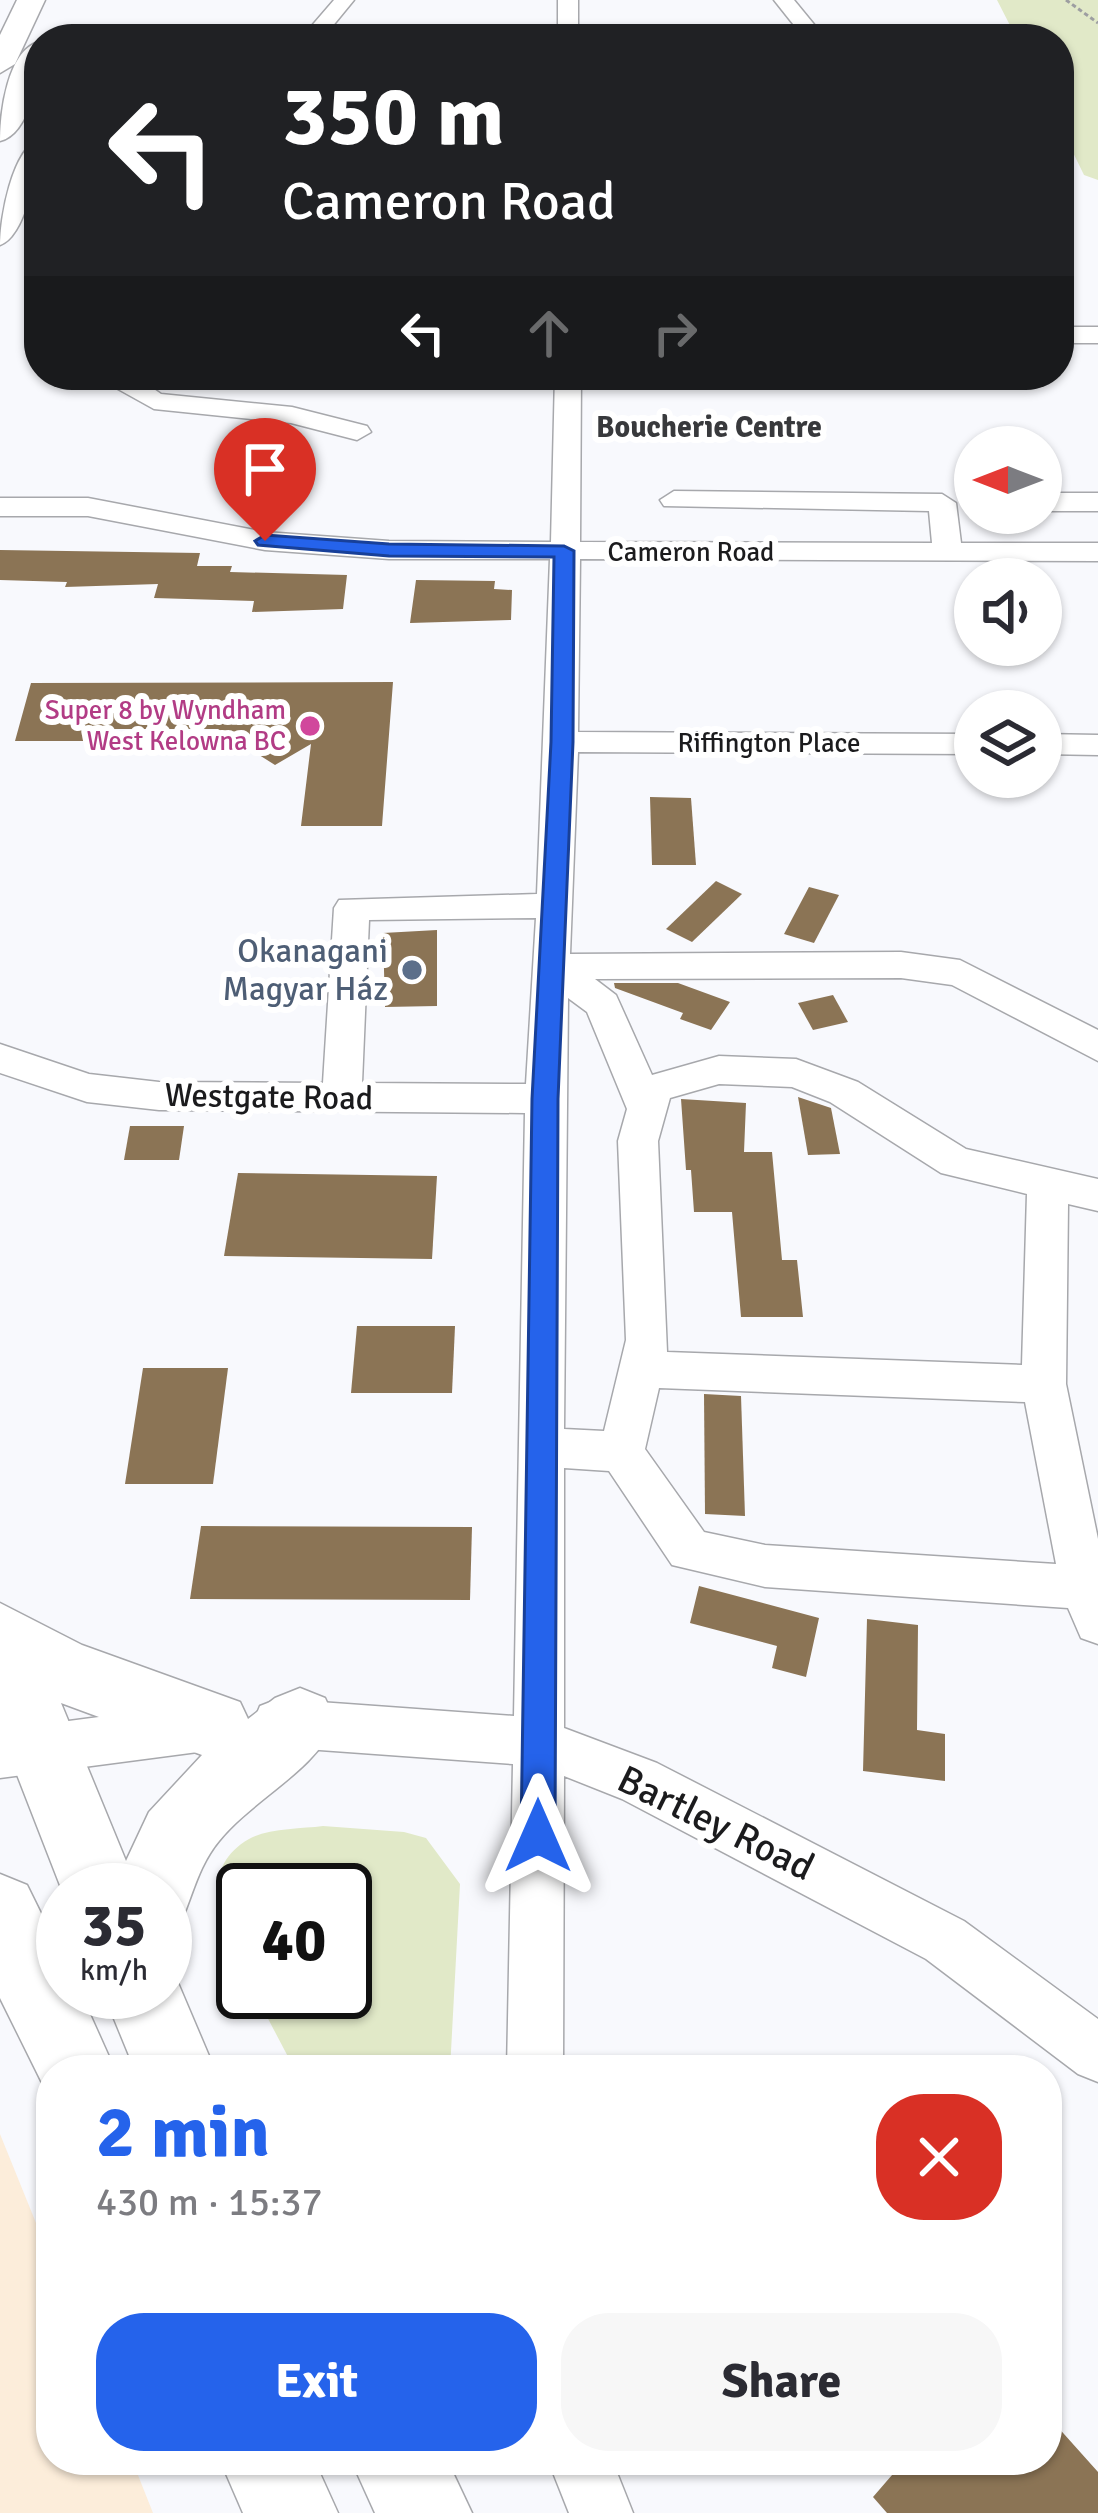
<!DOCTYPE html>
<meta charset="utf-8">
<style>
body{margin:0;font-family:Signika,sans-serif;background:#f7f7f7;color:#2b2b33;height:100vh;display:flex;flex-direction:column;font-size:45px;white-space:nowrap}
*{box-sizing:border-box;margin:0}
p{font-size:39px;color:#7c7c81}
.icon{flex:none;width:66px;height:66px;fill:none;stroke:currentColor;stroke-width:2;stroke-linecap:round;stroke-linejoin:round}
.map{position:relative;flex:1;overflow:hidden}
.details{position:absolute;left:36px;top:2055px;width:1026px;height:420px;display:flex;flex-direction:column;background:#fff;border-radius:48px;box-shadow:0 3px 9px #0004}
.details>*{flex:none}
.hud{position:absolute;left:24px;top:24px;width:1050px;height:366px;border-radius:48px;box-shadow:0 3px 9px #0004;background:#202124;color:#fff;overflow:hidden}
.needle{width:78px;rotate:270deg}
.tools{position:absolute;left:954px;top:426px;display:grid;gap:24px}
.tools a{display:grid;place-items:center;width:108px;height:108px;border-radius:50%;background:#fff;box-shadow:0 3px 9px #0004;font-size:60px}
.speed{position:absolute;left:36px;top:1863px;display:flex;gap:24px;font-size:60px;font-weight:700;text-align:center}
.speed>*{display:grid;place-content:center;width:156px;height:156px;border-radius:50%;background:#fff;box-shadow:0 3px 9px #0004;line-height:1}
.speed small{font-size:30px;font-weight:400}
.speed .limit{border:6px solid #111;border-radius:18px;background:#fff;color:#111}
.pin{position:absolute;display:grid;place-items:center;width:102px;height:102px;color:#fff;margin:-123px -51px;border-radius:50% 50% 50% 0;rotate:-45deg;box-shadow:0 0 12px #0007}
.pin .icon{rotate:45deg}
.me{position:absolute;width:132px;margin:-66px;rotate:0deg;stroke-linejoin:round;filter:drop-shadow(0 0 9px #0008)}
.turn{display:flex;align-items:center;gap:42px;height:252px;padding:0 60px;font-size:54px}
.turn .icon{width:156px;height:156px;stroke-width:2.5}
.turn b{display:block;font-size:84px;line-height:102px}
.lanes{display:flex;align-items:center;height:114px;padding:0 60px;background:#0003;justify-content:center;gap:60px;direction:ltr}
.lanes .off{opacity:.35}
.round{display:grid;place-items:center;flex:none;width:126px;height:126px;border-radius:48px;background:#f7f7f7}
.headline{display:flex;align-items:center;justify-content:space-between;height:204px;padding:0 60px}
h1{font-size:72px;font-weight:800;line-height:90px;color:#2563eb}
.primary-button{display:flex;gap:24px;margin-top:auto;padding:24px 60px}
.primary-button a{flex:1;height:138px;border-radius:48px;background:#2563eb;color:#fff;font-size:48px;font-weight:800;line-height:138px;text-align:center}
.primary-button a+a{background:#f7f7f7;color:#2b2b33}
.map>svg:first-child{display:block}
</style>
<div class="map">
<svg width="1098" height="2513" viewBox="0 0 1098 2513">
<rect width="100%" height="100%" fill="#f8f9fd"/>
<!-- industrial -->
<polygon fill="#fcedda" points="0,2134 51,2260 51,2460 132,2460 153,2513 0,2513"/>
<!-- green -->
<g fill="#e1e9c8">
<polygon points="997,0 1098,0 1098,180 1084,175 1059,124 1059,39 1017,39"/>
<path d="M323,1826L404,1832L426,1838L460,1884L450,2070H295L254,1992H345V1890H243V1972C221,1931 195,1870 249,1839C268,1828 301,1829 323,1826Z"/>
</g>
<!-- building -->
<g fill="#8b7455">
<polygon points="0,550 200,553 197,566 232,566 230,572 347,575 343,609 252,612 254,601 154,598 158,584 65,587 67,582 0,580"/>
<polygon points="416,580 495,581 494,589 512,590 511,620 410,623"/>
<polygon points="393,682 382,826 301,826 311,744 275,765 218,729 101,729 98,741 15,741 31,683"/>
<polygon points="650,797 691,798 696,865 652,865"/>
<polygon points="716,881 742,894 692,942 666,929"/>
<polygon points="809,887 839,895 814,943 784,934"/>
<polygon points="437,930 437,1006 385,1007 383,933"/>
<polygon points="614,983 678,983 730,1002 711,1030 680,1019 683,1013 615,988"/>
<polygon points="833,995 848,1022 813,1030 798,1003"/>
<polygon points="798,1097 831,1108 840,1154 808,1155"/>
<polygon points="681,1099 746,1103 744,1152 772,1152 782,1260 797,1260 803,1317 741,1317 732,1212 694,1212 691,1170 686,1170"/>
<polygon points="130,1126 184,1126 179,1160 124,1160"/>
<polygon points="238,1173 437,1176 432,1259 224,1256"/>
<polygon points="357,1326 455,1326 452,1393 351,1393"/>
<polygon points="143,1368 228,1368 213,1484 125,1484"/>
<polygon points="704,1394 741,1396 745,1516 705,1514"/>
<polygon points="201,1526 472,1527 470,1600 190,1599"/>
<polygon points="699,1586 819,1618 806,1677 772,1668 777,1646 690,1623"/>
<polygon points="867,1619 918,1625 917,1730 945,1734 945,1781 863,1771"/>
<polygon points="1047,2415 1098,2472 1098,2513 887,2513 873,2497 905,2460 1047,2460"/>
</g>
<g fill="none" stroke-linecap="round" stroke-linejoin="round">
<defs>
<g id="minor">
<path d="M334,0H354L322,39H94C123,18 266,28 309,29Z"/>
<rect x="558" y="0" width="20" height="39"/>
<polygon points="774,0 794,0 826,39 805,39"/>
<path d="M39,139C39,165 26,236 0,245C0,218 12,150 39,139Z"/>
<rect x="1059" y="327" width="39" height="16"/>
<polygon points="116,375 142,375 141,380 161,394 292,407 367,426 371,432 357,440 291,423 154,409 118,389"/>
<path d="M555,375H581L580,542L932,543L929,511L664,506L660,500L674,491L942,494L956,503L961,543H1098V561L580,559L578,732L975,734V754L578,752L570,954L901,952L960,960L1098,1030V1061L952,985L901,978L595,979L616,995L652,1075L719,1056L796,1059L858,1082L966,1149L1098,1179V1211L1068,1204L1066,1384L1098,1539V1644L1081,1638L1068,1608L765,1587L672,1565L609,1471L564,1468V1728L657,1763L964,1921L1098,2019V2082L1078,2074L926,1959L622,1799L564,1776L563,2070H507L513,1764L278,1747L260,1740L253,1723L260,1706L278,1699L514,1716L525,1113L159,1110L87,1102L0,1073V1044L89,1074L159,1082L323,1083L334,908L339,900L537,894L550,559H389L265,550L88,516H0V498H88L265,532L389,541L551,542ZM536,918L526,1084L362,1083L369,920ZM568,998L587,1012L627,1109L618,1141L626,1340L604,1431L564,1429ZM719,1084L792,1087L830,1102L941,1173L1027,1194L1022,1365L667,1352L658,1141L670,1098ZM659,1388L1025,1402L1056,1564L765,1545L704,1532L645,1449Z"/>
<rect x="1041" y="493" width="57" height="18"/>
<polygon points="1041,734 1098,735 1098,755 1041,754"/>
<polygon points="198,1704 216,1711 223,1728 216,1745 198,1752 0,1778 0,1730"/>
<polygon points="548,2460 612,2460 633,2513 569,2513"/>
</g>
<g id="highway">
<polygon points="17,0 45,0 15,64 0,73 0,35"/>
<path d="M39,42C39,70 32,133 0,141C0,114 7,50 39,42Z"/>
<path d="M0,1603L82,1645L240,1702L248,1719L275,1698L300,1688L325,1698L336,1722C314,1772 254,1798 219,1841C200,1864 194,1890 183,1917L165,1924V1890L63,1893L0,1731ZM61,1703L202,1755L149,1812L126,1861Z"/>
<polygon points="0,1874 27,1885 63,1958 63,1992 80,1992 115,2070 51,2070 51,2101 0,1998"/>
<polygon points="165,1962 170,1964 215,2070 135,2070 103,1992 165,1992"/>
<polygon points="220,2460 314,2460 338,2513 243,2513"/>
<polygon points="351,2460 447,2460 472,2513 375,2513"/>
</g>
</defs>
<!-- minor casing -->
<use href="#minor" stroke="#a7a8ac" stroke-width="3"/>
<!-- highway casing -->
<use href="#highway" stroke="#a7a8ac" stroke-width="3"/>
<!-- path -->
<polyline stroke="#9d9ea1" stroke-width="3" stroke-dasharray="4.5 3" stroke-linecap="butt" points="1066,0 1098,23"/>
<!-- minor -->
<use href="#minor" fill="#fff" fill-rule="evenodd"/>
<!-- highway -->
<use href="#highway" fill="#fff" fill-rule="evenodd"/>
</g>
<!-- route -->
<polygon fill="#2563eb" stroke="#184099" stroke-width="3" points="265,535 389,544 564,546 574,551 573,742 558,1099 555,1836 550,1848 538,1852 526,1848 521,1836 532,1099 551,742 554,557 389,556 258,545 255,541"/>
<!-- markers -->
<circle fill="#d1479c" stroke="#fff" stroke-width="4.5" cx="310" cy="726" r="12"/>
<circle fill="#5c6f8a" stroke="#fff" stroke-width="4.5" cx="412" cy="970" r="12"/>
<g text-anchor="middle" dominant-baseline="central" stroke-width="12" stroke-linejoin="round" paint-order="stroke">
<!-- far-street labels -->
<g font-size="27" fill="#1b1b1d" stroke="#fff">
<text x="691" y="552">Cameron Road</text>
<text x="769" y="743">Riffington Place</text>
</g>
<!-- far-hotel labels -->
<g font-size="27" fill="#b23c85" stroke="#fff" text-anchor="end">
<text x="286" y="710">Super 8 by Wyndham<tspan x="286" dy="31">West Kelowna BC</tspan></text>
</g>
<!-- far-neighbourhood labels -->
<g font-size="30" font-weight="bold" fill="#38393c" stroke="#fff">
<text x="709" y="427">Boucherie Centre</text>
</g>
<!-- service labels -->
<g font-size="33" fill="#4e5e75" stroke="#fff" text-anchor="end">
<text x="388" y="951">Okanagani<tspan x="388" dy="38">Magyar Ház</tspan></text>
</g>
<!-- street labels -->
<g font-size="33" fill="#1b1b1d" stroke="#fff">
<text transform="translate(269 1097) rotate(1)">Westgate Road</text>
</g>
<!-- near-street labels -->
<g font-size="39" fill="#1b1b1d" stroke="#fff">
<text transform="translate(716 1823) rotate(26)">Bartley Road</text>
</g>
</g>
</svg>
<div class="tools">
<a><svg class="needle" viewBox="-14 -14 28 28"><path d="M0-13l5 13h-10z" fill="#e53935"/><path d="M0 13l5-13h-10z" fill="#7c7c81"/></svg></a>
<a><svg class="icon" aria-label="sound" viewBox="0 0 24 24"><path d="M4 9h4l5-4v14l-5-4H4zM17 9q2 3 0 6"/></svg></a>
<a><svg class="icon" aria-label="layers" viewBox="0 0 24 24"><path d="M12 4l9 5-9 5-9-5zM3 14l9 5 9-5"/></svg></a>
</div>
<div class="speed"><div>35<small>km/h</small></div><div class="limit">40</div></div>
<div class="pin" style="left:265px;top:541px;background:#d93025"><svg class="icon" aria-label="arrive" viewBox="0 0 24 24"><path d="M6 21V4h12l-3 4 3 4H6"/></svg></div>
<svg class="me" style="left:538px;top:1836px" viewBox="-20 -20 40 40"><path d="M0-17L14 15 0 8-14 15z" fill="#2563eb" stroke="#fff" stroke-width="4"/></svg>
<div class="hud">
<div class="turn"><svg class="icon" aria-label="left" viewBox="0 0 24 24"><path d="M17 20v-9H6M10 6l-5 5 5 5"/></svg><div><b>350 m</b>Cameron Road</div></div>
<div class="lanes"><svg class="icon" aria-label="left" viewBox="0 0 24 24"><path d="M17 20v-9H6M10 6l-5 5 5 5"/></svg><svg class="icon off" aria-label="ahead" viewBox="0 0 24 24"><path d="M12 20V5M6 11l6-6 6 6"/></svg><svg class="icon off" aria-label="right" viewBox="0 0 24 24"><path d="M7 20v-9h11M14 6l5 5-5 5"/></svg></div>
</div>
<section class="details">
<div class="headline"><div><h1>2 min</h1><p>430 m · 15:37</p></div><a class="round" style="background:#d93025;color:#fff"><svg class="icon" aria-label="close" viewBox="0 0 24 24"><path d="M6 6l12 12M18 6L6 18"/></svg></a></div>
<div class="primary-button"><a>Exit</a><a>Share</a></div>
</section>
</div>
